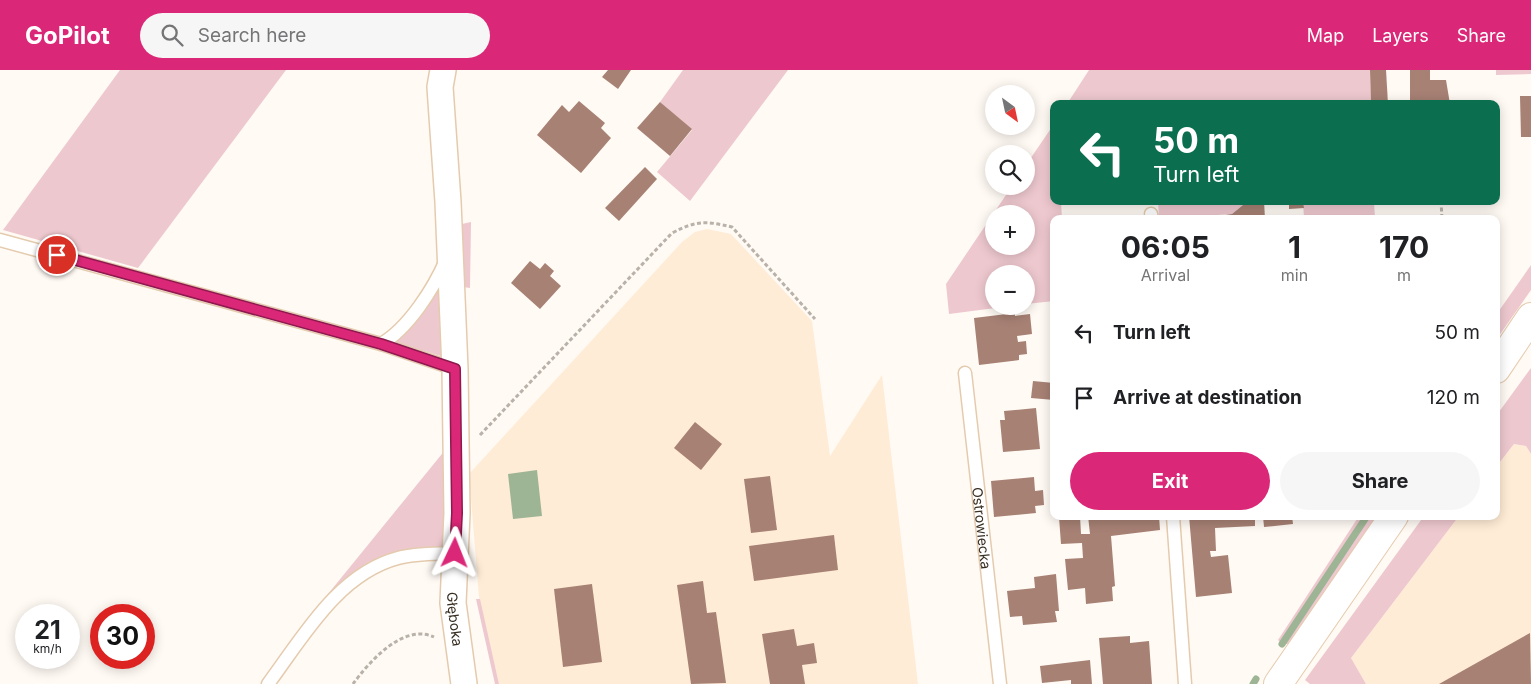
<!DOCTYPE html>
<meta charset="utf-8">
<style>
body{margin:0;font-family:Inter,sans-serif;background:#f6f6f6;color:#202124;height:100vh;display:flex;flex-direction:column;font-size:19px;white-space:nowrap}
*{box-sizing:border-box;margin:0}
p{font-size:16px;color:#757577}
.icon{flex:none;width:28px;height:28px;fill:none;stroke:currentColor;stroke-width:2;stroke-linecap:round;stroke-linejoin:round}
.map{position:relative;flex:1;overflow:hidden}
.sheet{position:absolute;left:1050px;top:145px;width:450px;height:305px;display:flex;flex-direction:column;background:#fff;border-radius:10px;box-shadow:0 2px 12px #0003}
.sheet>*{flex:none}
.banner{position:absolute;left:1050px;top:30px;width:450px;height:105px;border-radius:10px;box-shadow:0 2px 12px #0003;background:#0b6e4f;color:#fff;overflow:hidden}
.needle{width:32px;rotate:147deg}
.controls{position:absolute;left:985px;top:15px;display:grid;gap:10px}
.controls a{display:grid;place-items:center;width:50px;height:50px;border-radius:50%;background:#fff;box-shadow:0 2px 12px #0003;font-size:25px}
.speed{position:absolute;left:15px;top:534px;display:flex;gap:10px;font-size:25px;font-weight:700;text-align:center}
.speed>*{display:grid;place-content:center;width:65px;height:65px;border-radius:50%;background:#fff;box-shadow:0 2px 12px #0003;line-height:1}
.speed small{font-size:12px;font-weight:400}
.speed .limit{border:8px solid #d22;background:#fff;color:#111}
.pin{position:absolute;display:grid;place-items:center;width:42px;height:42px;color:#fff;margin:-21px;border:2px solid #fff;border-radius:50%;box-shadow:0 1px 5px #0007}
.me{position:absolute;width:55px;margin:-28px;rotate:2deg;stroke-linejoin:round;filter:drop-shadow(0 0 4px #0008)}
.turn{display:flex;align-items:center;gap:18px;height:105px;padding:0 20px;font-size:22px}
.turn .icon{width:65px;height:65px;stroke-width:2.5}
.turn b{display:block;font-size:35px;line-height:42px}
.eta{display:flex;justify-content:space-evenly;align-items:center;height:85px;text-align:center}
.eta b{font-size:30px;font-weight:700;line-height:35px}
.button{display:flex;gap:10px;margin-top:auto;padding:10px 20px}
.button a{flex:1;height:58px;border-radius:30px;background:#db2777;color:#fff;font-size:20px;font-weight:700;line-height:58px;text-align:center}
.button a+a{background:#f6f6f6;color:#202124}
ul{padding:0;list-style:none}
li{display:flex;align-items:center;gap:15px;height:65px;padding:0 20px}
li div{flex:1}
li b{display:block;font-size:19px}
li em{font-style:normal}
header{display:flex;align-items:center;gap:30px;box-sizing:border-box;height:70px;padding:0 25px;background:#db2777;color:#fff}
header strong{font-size:24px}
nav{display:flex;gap:28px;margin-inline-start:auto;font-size:18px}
.search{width:350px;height:45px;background:#f6f6f6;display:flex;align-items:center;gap:12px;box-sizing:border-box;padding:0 18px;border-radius:28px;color:#757577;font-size:19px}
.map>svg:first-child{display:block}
</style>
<header>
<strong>GoPilot</strong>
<div class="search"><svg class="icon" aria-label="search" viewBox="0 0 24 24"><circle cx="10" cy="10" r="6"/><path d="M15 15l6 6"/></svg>Search here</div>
<nav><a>Map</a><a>Layers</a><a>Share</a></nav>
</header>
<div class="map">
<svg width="1531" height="614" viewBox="0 0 1531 614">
<rect width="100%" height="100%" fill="#fffaf4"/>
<!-- built -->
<g fill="#ffecd6">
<polygon points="707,159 731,164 812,251 830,386 882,305 918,614 499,614 479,527 469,404 682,172 695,162"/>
<polygon points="1514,374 1526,376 1531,384 1531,614 1366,614 1351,588 1459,446 1496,446 1496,397"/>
</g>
<!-- green -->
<g fill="#eec8cf" fill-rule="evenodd">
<polygon points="120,0 286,0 138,198 3,160"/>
<polygon points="683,0 788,0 690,131 657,102 692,60 660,32"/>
<polygon points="1089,0 1370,0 1371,34 1067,34"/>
<polygon points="1496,0 1531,0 1531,4 1496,5"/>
<path d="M1054,54V131H1061L1062,149H1054V231L1026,234V204H994V236H1011L949,244L946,214L1012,116H1026V95ZM994,144H1026V176H994Z"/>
<polygon points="1158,131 1243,131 1243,135 1232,144 1159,149"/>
<polygon points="1303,131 1374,131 1375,149 1304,149"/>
<polygon points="471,152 470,218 463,217 458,159 462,154"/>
<polygon points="1531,195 1531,220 1496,270 1496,245"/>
<polygon points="444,206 447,288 395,272"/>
<polygon points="1531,298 1531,384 1526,376 1514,374 1496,397 1496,346"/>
<path d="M450,374L447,470L442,478C424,481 406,482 388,486C357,493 336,519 315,540Z"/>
<polygon points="1359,446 1377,446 1288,574 1282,574 1278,570"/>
<polygon points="1424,446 1459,446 1351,588 1366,614 1310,614 1305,610"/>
<polygon points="476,529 480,529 499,614 495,614"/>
</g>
<!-- water -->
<polygon fill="#9eb595" points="537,400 542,446 513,449 508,404"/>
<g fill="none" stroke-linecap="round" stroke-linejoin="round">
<!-- stream -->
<g stroke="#9eb595" stroke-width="7">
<polyline points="1282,574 1367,446"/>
<polyline points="1253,614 1256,609"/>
</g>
</g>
<!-- building -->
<g fill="#a78174">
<polygon points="608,0 631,0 618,19 602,7"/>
<polygon points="1370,0 1386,0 1388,34 1371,34"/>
<polygon points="1410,0 1430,0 1430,10 1446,10 1450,34 1410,34"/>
<polygon points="1520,26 1531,26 1531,67 1521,67"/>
<polygon points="579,31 605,53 601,58 611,68 581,103 537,65 562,35 569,42"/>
<polygon points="660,32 692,59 670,86 637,58"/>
<polygon points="645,97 657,109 619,151 605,138"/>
<polygon points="1243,131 1264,131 1265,149 1198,149 1232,144 1243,135"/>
<polygon points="1289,131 1303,131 1304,138 1289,139"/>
<polygon points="530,191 540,199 545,193 554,201 550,206 561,216 540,239 511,213"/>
<polygon points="1015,243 1015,246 1030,244 1032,264 1017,266 1018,272 1026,271 1027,284 1019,285 1019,290 979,295 974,248"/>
<polygon points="1033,311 1054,313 1054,330 1031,328"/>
<polygon points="1036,338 1040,379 1003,382 1000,350 1005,350 1004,341"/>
<polygon points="695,352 722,374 701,400 674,378"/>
<polygon points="770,406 777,460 751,463 744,409"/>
<polygon points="1034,407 1035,421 1043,420 1044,435 1035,436 1036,443 994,447 991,411"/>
<polygon points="1080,446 1081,464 1090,464 1088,446 1159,446 1160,460 1111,466 1115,516 1112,517 1113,531 1086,534 1085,518 1068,520 1065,489 1083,488 1082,473 1061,474 1059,447"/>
<polygon points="1189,446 1255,446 1255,456 1215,458 1216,481 1210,481 1211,487 1228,485 1232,523 1196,527"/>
<polygon points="1263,446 1292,446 1293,454 1264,457"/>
<polygon points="834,465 838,500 754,511 749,476"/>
<polygon points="1056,504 1059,541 1055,541 1057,552 1023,555 1022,546 1010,547 1007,521 1035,518 1034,507"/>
<polygon points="703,511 707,543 716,542 726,613 691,614 677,515"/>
<polygon points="592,514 602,592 563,597 554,519"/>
<polygon points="794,559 797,576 814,573 817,593 802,595 805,614 770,614 762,564"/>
<polygon points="1530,563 1531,614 1439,614"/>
<polygon points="1130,566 1130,573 1149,571 1152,614 1103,614 1099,568"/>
<polygon points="1090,590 1092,614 1071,614 1071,610 1042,613 1040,596"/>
</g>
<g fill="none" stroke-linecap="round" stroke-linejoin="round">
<defs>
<g id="service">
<polyline points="1151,144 1152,149"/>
<polyline points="0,170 381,274 455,299"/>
<path d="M381,274C408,259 434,218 446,190"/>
<path id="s1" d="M965,303L1000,614"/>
<polyline points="1173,446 1185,614"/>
<path d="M268,614C303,567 338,504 398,488C416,483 437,484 455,483"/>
</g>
<g id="minor">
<path id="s2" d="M443,0L440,17L448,132L455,299L457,443L453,533L464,614"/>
</g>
<g id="tertiary">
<polyline points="1496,299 1531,247"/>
<polyline points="1278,614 1394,446"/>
</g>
</defs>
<!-- service casing -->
<use href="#service" stroke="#e5cbae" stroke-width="15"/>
<!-- minor casing -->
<use href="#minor" stroke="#e5cbae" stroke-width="28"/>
<!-- tertiary casing -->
<use href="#tertiary" stroke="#e5cbae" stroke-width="30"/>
<!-- path -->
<g stroke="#b9b2aa" stroke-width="3" stroke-dasharray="4 2.5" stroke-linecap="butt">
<polyline points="1441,131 1442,149"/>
<path d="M480,365L672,163C697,150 706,151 732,157L815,249"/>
<path d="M353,614C369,592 403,553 434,567"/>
</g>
<!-- service -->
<use href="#service" stroke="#fff" stroke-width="12"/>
<!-- minor -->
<use href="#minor" stroke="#fff" stroke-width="25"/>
<!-- tertiary -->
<use href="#tertiary" stroke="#fff" stroke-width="28"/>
</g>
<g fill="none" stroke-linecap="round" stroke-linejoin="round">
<defs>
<polyline id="route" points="57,185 381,274 455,299 457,443 455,483"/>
</defs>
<!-- route casing -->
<use href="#route" stroke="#8e194d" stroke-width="12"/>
<!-- route -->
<use href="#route" stroke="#db2777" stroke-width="9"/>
</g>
<g text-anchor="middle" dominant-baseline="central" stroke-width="5" stroke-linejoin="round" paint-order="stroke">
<!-- street labels -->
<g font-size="14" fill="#382e22" stroke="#fff">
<text stroke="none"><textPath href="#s1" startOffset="156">Ostrowiecka</textPath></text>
<text stroke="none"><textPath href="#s2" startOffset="550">Głęboka</textPath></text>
</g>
</g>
</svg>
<div class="controls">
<a><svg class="needle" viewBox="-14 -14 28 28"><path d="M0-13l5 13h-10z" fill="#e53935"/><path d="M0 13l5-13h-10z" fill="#757577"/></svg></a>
<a><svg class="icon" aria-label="search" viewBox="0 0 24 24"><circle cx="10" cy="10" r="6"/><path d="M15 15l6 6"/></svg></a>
<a>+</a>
<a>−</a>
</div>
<div class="speed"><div>21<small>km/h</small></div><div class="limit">30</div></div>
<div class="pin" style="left:57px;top:185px;background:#d93025"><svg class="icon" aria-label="arrive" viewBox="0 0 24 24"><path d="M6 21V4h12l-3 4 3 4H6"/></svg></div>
<svg class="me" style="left:455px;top:483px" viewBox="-20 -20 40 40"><path d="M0-17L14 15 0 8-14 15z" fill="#db2777" stroke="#fff" stroke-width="4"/></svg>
<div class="banner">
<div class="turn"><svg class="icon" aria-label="left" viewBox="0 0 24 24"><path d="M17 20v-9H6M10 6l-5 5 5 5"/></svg><div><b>50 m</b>Turn left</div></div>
</div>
<section class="sheet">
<div class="eta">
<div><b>06:05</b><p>Arrival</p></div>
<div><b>1</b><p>min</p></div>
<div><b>170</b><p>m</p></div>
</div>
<ul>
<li><svg class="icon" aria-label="left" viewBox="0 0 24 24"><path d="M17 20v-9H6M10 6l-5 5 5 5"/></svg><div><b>Turn left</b></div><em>50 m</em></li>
<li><svg class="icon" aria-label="arrive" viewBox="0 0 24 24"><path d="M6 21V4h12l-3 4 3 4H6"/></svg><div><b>Arrive at destination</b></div><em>120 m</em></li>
</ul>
<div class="button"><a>Exit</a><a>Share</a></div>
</section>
</div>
